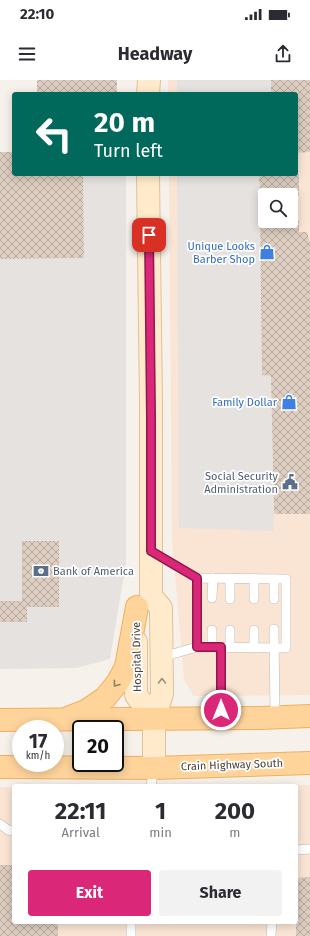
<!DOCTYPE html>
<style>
body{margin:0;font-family:"Fira Sans",sans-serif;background:#f2f2f3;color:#2b2b33;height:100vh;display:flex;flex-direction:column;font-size:15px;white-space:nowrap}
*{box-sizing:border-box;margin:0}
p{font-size:13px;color:#7c7c81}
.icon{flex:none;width:22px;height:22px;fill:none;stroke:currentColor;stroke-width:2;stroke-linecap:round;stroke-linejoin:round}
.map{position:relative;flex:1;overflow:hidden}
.sheet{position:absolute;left:12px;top:704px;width:286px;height:140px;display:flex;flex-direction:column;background:#fff;border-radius:4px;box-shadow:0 2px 10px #0003}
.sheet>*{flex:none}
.top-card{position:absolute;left:12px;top:12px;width:286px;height:84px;border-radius:4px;box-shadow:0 2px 10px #0003;background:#00695c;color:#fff;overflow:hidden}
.fabs{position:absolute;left:258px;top:108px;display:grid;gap:8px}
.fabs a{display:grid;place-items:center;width:40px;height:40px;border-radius:4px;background:#fff;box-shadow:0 2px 10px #0003;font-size:20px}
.speed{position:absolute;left:12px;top:640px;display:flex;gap:8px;font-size:20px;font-weight:700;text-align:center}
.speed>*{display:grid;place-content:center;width:52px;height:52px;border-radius:50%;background:#fff;box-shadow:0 2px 10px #0003;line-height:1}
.speed small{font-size:10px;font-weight:400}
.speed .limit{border:2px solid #111;border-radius:6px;background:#fff;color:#111}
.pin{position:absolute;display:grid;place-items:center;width:34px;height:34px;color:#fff;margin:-17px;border-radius:8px;box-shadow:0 2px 6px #0006}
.me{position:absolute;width:44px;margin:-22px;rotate:0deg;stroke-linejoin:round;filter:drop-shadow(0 0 3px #0008)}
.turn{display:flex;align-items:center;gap:14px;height:84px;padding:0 16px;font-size:18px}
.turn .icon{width:52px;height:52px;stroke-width:2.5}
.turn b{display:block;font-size:28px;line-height:34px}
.eta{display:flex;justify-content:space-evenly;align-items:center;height:68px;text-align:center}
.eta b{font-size:24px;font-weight:700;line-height:28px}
.button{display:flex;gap:8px;margin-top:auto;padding:8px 16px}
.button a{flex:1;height:46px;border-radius:4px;background:#db2777;color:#fff;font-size:16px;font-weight:700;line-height:46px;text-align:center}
.button a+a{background:#f2f2f3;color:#2b2b33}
.status{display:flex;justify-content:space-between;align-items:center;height:28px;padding:0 20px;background:#fff;direction:ltr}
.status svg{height:11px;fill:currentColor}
header{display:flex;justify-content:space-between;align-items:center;height:52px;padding:0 16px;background:#fff;font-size:18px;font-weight:700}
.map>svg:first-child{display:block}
</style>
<div class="status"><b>22:10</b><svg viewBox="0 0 49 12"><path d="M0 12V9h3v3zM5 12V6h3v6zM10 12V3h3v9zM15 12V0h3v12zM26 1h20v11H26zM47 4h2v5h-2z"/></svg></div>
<header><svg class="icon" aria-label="menu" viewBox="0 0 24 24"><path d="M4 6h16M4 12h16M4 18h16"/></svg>Headway<svg class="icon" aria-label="share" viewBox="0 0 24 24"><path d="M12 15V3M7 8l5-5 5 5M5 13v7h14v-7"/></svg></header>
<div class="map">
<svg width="310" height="856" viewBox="0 0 310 856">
<defs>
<pattern id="building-cross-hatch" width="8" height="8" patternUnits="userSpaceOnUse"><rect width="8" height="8" fill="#ddcec1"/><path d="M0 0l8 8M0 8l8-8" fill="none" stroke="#b5a99e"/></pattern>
</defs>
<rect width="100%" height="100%" fill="#f7f1eb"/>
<!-- commercial -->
<g fill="#fae5d5" fill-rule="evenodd">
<path d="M168,0H310V615L194,616L184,600L172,459L169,94H296V14H168ZM265,115H291V141H265Z"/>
<polygon points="310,705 310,856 0,856 0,707 14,707 14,842 296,842 296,706 153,706"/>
</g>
<!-- parking -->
<g fill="#e5e2df">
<rect x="177" y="0" width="94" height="14"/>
<polygon points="83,94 126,94 126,483 110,579 76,588 0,589 0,179 84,178"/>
<polygon points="177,94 259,94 262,295 271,296 274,451 179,448"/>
</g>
<!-- building -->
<g fill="url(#building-cross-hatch)">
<rect x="37" y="0" width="80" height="14"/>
<polygon points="271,0 310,0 310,72 296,73 296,14 271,14"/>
<polygon points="0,72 14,72 14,94 83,94 84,178 0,179"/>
<polygon points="259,94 299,94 299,115 260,115"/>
<polygon points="260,141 299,141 299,152 307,152 310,163 310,434 274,434 271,296 262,295"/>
<polygon points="22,461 59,461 59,527 27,527 27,542 0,542 0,521 22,521"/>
<polygon points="0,785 14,785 14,842 58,842 58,856 0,856"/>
<polygon points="310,797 310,856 296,856 296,798"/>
</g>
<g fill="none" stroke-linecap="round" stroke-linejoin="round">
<defs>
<g id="lane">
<polyline points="152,472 197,498"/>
<polygon points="197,498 286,499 286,568 197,567"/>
<polyline points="254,498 254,519"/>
<polyline points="274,499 274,519"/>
<polyline points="212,518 213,498"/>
<polyline points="230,519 230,498"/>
<polyline points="274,549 275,637"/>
<polyline points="230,550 230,567"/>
<polyline points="212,567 212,550"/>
<polyline points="254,567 254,550"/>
<polyline points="162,577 197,567"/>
<polyline points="221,638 221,567"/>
<polyline points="151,706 154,688"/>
<polyline points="0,744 8,750 14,751"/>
<polyline points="296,770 310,769"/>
<polyline points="131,856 131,842"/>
<polyline points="271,856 272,842"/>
</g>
<g id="secondary">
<polyline points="148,14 149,0"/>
<polyline points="148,94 151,322 151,516 161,528 162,614 154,639 154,688"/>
<polyline points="136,562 136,615 154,639"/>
</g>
<g id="primary">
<polyline points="70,637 86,631 105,618 118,602 126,587 137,527"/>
<polyline points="0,640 260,638 310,636"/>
<polyline points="0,687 154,688 310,683"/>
</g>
</defs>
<!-- lane casing -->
<use href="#lane" stroke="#c3b8ac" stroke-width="10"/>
<!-- secondary casing -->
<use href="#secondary" stroke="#dec198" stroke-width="24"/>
<!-- primary casing -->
<use href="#primary" stroke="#f0af5f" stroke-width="24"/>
<!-- lane -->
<use href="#lane" stroke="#fff" stroke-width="9"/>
<!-- secondary -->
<use href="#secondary" stroke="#ffebcc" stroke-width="22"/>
<!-- primary -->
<use href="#primary" stroke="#ffd49b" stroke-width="22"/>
</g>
<!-- one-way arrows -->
<defs><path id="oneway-chevron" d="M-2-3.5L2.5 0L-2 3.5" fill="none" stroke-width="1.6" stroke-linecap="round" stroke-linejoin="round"/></defs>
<use stroke="#9d8e7a" href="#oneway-chevron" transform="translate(162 601) rotate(-90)"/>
<use stroke="#947c5f" href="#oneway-chevron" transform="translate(116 604) rotate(127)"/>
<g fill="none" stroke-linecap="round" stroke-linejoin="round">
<defs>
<polyline id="route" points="149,155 151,337 151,471 197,498 197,567 221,567 221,630"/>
</defs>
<!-- route casing -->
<use href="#route" stroke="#8e194d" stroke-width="10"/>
<!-- route -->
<use href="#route" stroke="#db2777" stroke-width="7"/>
</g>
<!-- icons -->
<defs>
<symbol id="shop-bare" viewBox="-9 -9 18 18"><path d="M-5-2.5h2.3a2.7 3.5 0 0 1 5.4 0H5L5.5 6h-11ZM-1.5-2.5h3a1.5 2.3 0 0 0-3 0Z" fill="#3f7fe0" stroke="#fff" stroke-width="2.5" paint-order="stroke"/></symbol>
<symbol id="civic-bare" viewBox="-9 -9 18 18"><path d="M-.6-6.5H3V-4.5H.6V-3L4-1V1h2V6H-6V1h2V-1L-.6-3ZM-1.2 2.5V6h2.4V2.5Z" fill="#5c6f8a" stroke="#fff" stroke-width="2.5" paint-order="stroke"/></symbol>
<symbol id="bank-bare" viewBox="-9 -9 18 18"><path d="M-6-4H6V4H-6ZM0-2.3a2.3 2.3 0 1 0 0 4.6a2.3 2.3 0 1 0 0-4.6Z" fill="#5c6f8a" stroke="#fff" stroke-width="2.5" paint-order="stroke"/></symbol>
</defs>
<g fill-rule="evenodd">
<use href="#shop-bare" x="256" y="161" width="22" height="22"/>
<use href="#shop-bare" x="278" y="311" width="22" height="22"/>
<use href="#civic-bare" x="279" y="391" width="22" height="22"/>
<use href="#bank-bare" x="30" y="480" width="22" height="22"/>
</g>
<g text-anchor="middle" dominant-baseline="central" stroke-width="3.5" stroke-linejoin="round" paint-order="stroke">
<!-- shop labels -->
<g font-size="11" fill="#366cbe" stroke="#fff" text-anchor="end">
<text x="255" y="166">Unique Looks<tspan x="255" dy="13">Barber Shop</tspan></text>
<text x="277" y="322">Family Dollar</text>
</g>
<!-- service labels -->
<g font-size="11" fill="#4e5e75" stroke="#fff" text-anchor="end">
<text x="278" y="396">Social Security<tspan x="278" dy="13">Administration</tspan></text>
<text x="53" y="491" text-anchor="start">Bank of America</text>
</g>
<!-- street labels -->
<g font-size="11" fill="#4c4137" stroke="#fff">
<text transform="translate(137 577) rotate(-91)">Hospital Drive</text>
<text transform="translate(232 685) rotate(-2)">Crain Highway South</text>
</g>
</g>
</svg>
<div class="fabs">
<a><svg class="icon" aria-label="search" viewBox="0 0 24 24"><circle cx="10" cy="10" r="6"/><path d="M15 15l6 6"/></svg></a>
</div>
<div class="speed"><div>17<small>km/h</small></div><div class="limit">20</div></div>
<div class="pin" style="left:149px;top:155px;background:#d93025"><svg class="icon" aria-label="arrive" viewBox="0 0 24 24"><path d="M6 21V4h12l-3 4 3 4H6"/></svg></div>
<svg class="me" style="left:221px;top:630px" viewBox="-20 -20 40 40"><circle r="17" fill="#db2777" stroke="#fff" stroke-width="3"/><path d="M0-11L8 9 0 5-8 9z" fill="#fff"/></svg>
<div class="top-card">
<div class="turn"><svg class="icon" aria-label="left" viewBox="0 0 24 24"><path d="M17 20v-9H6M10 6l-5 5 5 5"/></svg><div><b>20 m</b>Turn left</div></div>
</div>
<section class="sheet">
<div class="eta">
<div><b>22:11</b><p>Arrival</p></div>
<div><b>1</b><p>min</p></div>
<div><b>200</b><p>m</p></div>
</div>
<div class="button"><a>Exit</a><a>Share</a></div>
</section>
</div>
